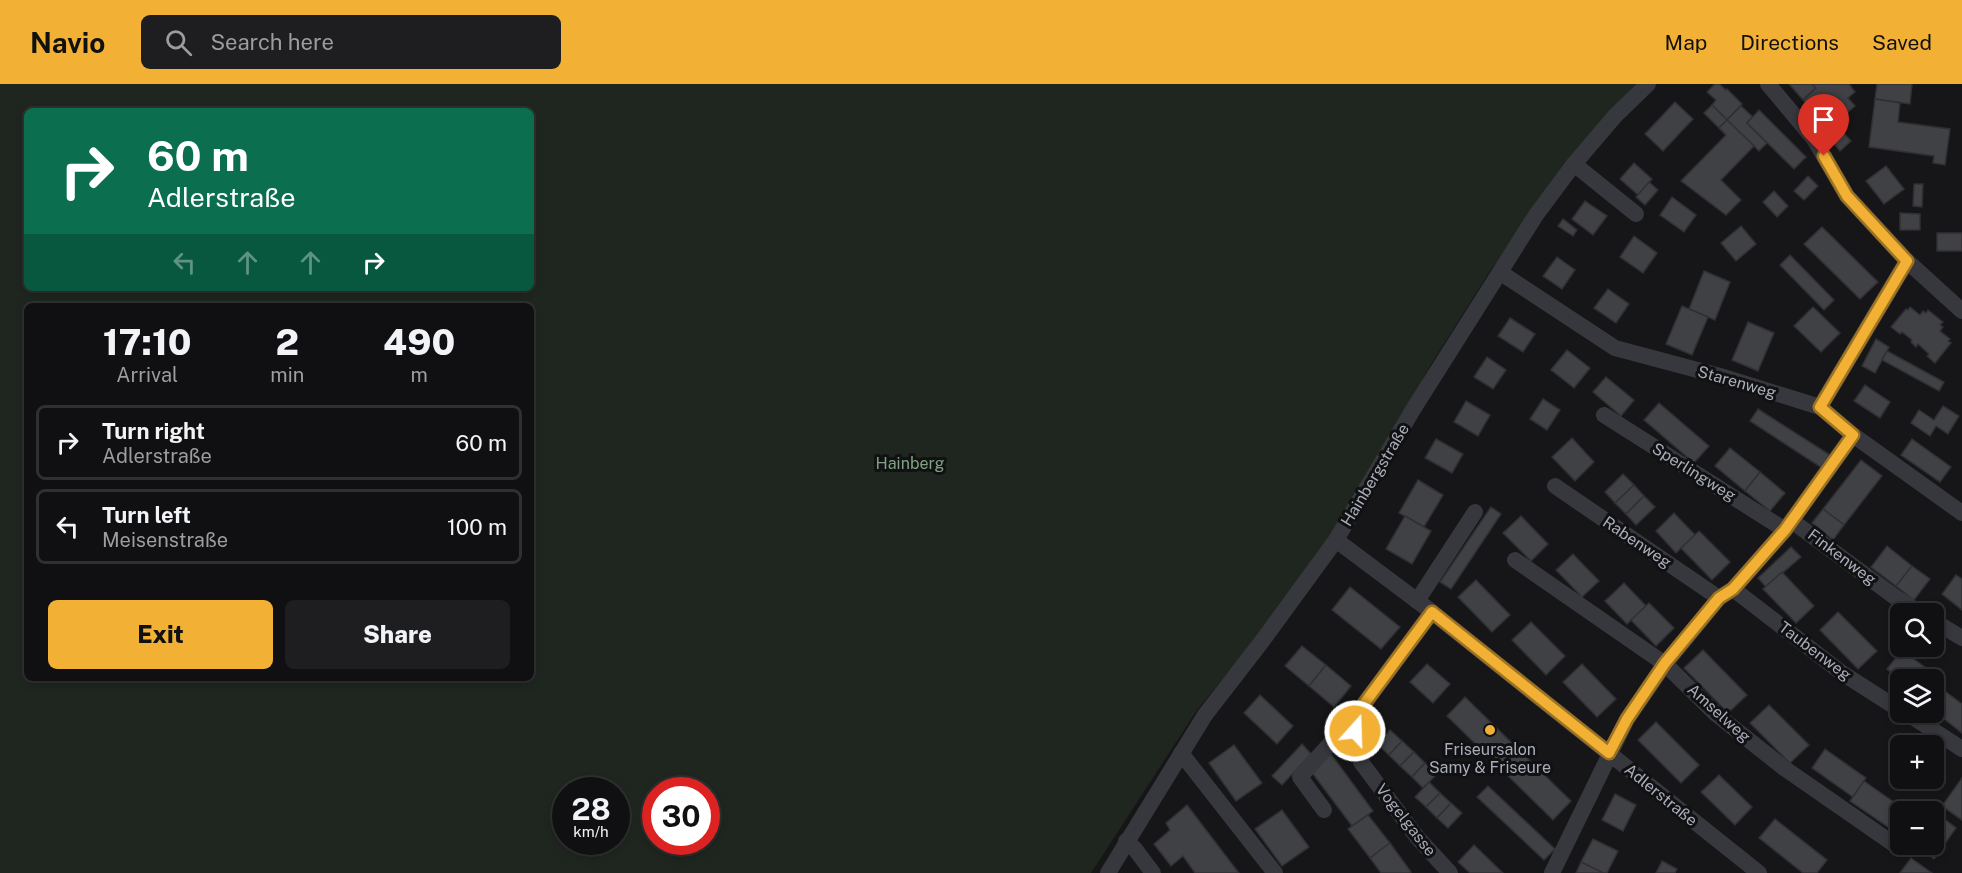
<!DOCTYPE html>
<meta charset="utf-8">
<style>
body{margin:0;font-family:"Public Sans",sans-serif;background:#1e1e20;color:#f1f3f6;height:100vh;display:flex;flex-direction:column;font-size:22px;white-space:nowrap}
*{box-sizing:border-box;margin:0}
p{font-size:20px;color:#9c9d9f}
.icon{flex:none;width:33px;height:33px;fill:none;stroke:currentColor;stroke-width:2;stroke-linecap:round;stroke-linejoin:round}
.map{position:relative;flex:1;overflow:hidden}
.drawer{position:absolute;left:24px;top:219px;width:510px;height:378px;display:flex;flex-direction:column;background:#101012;border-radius:9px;box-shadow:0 3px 9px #0003,0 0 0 2px #303032}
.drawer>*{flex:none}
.hud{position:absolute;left:24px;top:24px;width:510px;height:183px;border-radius:9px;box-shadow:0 3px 9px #0003,0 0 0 2px #303032;background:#0b6e4f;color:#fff;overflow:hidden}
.tools{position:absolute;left:1890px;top:519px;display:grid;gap:12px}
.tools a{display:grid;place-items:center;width:54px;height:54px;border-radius:9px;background:#101012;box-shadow:0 3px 9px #0003,0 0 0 2px #303032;font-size:30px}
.speed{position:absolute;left:552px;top:693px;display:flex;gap:12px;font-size:30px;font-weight:700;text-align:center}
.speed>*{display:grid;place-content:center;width:78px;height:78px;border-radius:50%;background:#101012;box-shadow:0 3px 9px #0003,0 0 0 2px #303032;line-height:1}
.speed small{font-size:15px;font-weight:400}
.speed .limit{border:9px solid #d22;background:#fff;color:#111}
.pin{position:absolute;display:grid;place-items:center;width:51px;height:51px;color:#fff;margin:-62px -26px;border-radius:50% 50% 50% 0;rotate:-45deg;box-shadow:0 0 6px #0007}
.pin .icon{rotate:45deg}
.me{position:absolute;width:66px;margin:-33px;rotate:20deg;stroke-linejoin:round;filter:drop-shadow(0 0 4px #0008)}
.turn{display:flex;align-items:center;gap:21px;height:126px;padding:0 24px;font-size:27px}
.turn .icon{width:78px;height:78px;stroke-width:2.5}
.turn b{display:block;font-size:42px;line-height:51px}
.lanes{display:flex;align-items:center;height:57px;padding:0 24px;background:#0003;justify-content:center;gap:30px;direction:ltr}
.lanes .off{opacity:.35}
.eta{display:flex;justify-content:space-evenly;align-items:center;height:102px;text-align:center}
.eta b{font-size:36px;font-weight:800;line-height:42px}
.primary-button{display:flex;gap:12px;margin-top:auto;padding:12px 24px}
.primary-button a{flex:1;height:69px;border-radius:9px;background:#f2b134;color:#111;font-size:24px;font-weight:800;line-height:69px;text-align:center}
.primary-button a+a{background:#1e1e20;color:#f1f3f6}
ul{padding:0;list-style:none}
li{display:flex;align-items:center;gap:18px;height:75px;margin:0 12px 9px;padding:0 12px;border:3px solid #303032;border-radius:9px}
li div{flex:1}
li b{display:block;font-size:22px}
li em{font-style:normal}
header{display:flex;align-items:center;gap:36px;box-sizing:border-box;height:84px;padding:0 30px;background:#f2b134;color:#111}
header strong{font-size:28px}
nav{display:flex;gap:33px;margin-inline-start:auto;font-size:21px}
.search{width:420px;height:54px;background:#1e1e20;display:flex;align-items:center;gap:15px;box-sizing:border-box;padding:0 21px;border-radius:9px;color:#9c9d9f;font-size:22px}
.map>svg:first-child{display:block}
</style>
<header>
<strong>Navio</strong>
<div class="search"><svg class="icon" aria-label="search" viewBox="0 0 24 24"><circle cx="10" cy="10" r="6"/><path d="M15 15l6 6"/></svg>Search here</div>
<nav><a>Map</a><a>Directions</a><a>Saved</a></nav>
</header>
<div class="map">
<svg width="1962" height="789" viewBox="0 0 1962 789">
<rect width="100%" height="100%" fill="#161618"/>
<!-- green -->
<path fill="#1e261f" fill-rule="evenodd" d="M0,0H1648L1492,184L1430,282L1350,426L1288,516L1197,626L1091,789H0ZM27,27H531V204H27ZM27,222H531V594H27ZM566,706H616V758H566ZM656,706H706V758H656Z"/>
<!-- building -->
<g fill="#404145" stroke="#303034" stroke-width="1.5">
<polygon points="1715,0 1719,0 1726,6 1727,5 1742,20 1727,36 1712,21 1716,16 1707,8"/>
<polygon points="1789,0 1812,0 1816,4 1803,16"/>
<polygon points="1812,0 1849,0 1855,8 1848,14 1855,22 1828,46 1803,16 1816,4"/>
<polygon points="1877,0 1912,0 1910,20 1875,15"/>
<polygon points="1875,15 1900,19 1898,38 1950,45 1945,81 1933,79 1934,72 1869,63"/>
<polygon points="1675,18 1693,35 1663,67 1645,50"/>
<polygon points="1712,21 1727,36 1719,44 1704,29"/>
<polygon points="1741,22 1753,33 1747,39 1767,59 1759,67 1727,36"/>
<polygon points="1759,26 1806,73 1794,85 1747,39"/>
<polygon points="1727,36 1754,62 1721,96 1741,116 1726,131 1681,97 1726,51 1719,44"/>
<polygon points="1842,47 1851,57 1840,67 1831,56"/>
<polygon points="1634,79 1652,95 1638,111 1620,95"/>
<polygon points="1886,82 1904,105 1884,120 1866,97"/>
<polygon points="1808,92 1818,102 1804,116 1794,107"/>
<polygon points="1649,98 1658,106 1645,121 1636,113"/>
<polygon points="1914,100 1923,100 1922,123 1913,122"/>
<polygon points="1774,107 1788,122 1777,133 1763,118"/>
<polygon points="1672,113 1696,131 1684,148 1660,131"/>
<polygon points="1585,117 1607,132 1593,151 1572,135"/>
<polygon points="1900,129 1920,130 1920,146 1900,146"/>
<polygon points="1563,135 1577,146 1573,152 1558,142"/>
<polygon points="1741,142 1756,160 1736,177 1721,159"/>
<polygon points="1822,143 1878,198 1860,215 1804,160"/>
<rect x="1937" y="149" width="25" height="18"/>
<polygon points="1634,152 1657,169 1643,189 1620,173"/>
<polygon points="1790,171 1834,216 1824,226 1780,181"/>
<polygon points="1557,173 1575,186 1562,205 1543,192"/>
<polygon points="1704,187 1730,198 1715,236 1689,225"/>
<polygon points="1608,205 1629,220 1616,239 1594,224"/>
<polygon points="1682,222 1708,233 1692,271 1666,260"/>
<polygon points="1813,223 1840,249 1821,268 1794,242"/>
<polygon points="1910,223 1920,231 1923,227 1926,229 1928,226 1943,238 1940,241 1943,243 1940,247 1950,255 1948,257 1951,259 1935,279 1927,272 1929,270 1918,260 1916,263 1911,258 1912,256 1902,248 1900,250 1891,243 1906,225 1908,226"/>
<polygon points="1510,234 1535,250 1523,268 1498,252"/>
<polygon points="1748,238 1774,249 1758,287 1732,276"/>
<polygon points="1876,255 1889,263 1875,289 1862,282"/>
<polygon points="1567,266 1590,284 1574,304 1551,286"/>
<polygon points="1887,267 1944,298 1939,307 1882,276"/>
<polygon points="1487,273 1506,286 1493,305 1474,293"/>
<polygon points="1606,293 1634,316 1621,332 1593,308"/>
<polygon points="1865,301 1890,318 1880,334 1854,317"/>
<polygon points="1543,315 1560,326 1547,346 1530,335"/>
<polygon points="1466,317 1490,331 1478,352 1454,338"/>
<polygon points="1659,319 1709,362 1694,379 1644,336"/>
<polygon points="1943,322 1959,332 1948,350 1936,342 1930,352 1911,339 1919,326 1934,336"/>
<polygon points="1758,325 1830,371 1822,384 1750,337"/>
<polygon points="1572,354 1594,378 1575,397 1552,373"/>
<polygon points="1436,355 1463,370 1452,389 1425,374"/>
<polygon points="1912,355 1951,383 1940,398 1901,371"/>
<polygon points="1730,364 1760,388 1745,407 1715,382"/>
<polygon points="1861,376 1882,392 1844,441 1823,425"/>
<polygon points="1760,388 1785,409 1770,427 1745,407"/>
<polygon points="1623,390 1634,401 1615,419 1605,408"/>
<polygon points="1418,396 1443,411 1424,443 1399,429"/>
<polygon points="1634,401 1644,412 1626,430 1615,419"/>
<polygon points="1644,412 1655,423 1636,441 1626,430"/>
<polygon points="1491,423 1501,430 1451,505 1440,498"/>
<polygon points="1823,425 1844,441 1833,456 1812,439"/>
<polygon points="1674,429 1695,451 1676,469 1656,447"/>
<polygon points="1405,432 1431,447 1412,480 1386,465"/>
<polygon points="1521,432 1548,460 1531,477 1503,449"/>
<polygon points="1699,447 1730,478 1712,496 1681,464"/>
<polygon points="1887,462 1912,482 1896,502 1871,483"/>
<polygon points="1791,463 1801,473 1766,503 1758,494"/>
<polygon points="1573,470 1599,497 1582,513 1556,486"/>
<polygon points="1912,482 1930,495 1914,516 1896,502"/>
<polygon points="1782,488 1814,522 1796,539 1763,505"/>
<polygon points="1956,491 1962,495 1962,526 1942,510"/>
<polygon points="1476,496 1510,531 1492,548 1458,513"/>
<polygon points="1624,499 1646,522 1627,540 1605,517"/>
<polygon points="1350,503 1400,543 1381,565 1332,526"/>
<polygon points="1649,519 1674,544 1656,562 1631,536"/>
<polygon points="1838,528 1877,567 1858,585 1820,546"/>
<polygon points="1531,538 1565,572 1546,591 1512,556"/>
<polygon points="1302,562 1326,581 1309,602 1285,582"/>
<polygon points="1703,566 1747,611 1728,629 1684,584"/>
<polygon points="1902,566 1942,596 1934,607 1934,596 1901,596 1887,585"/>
<polygon points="1427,580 1450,600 1433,619 1410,598"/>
<polygon points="1582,580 1616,615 1597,633 1563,598"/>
<polygon points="1326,581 1351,602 1334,623 1309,602"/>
<polygon points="1938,602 1962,620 1962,649 1934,627 1934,607"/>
<polygon points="1260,611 1293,642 1277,660 1244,629"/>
<polygon points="1465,613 1571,717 1553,736 1447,632"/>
<polygon points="1769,621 1809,661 1790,679 1750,639"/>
<polygon points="1656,638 1699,681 1681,699 1638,656"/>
<polygon points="1390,646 1402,657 1389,671 1377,660"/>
<polygon points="1402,657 1414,668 1400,682 1389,671"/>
<polygon points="1302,660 1311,670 1282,701 1272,692"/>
<polygon points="1234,661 1262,699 1236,717 1209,679"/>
<polygon points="1825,665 1866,694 1853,713 1812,684"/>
<polygon points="1414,668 1425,679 1412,693 1400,682"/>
<polygon points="1331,670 1373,727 1352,742 1310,686"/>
<polygon points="1425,679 1437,690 1423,704 1412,693"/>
<polygon points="1719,691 1752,723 1735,741 1701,708"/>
<polygon points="1962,694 1962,736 1942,722"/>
<polygon points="1864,697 1905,726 1900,728 1900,732 1891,745 1850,717"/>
<polygon points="1429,698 1440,709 1426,723 1415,713"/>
<polygon points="1488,702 1555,765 1544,776 1477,713"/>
<polygon points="1440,709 1451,719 1437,734 1426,723"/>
<polygon points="1615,710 1636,721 1623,747 1602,736"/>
<polygon points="1451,719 1462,729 1448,744 1437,734"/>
<polygon points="1187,721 1232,780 1239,789 1195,789 1183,772 1171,782 1154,760 1170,746 1166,739"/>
<polygon points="1282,726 1309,763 1282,782 1255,745"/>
<polygon points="1935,728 1956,744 1934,775 1914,760 1934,760"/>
<polygon points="1368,731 1390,759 1370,774 1348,745"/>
<polygon points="1775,735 1827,776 1817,789 1803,789 1759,754"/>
<polygon points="1593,755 1618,767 1607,789 1603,789 1581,778"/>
<polygon points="1390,759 1411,788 1409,789 1381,789 1370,774"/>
<polygon points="1474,761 1503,789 1470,789 1458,778"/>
<polygon points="1911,774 1932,789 1900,789"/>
<polygon points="1662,777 1677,785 1675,789 1656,789"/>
<polygon points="1581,778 1603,789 1576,789"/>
</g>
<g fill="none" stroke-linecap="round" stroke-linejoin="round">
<!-- minor -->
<g stroke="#37383d" stroke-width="16">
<polyline points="1768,0 1814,55 1847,112 1907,177 1962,227"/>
<polyline points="1574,80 1636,130"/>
<polyline points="1501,189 1615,264 1720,292 1820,323 1853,351 1962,429"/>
<polyline points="1820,323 1907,177"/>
<polyline points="1604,331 1785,446"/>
<polyline points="1555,402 1719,514"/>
<polyline points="1792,437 1895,513 1922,530"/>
<polyline points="1336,456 1432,528 1759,789"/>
<polyline points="1515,476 1665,580 1716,630 1784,684 1895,761"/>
<polyline points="1733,505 1842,589 1900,626"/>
<polyline points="1417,517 1475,428"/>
<polyline points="1432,528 1361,624 1355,647 1355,661 1361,678 1417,753 1450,789"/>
<polyline points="1934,537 1962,554"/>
<polyline points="1905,628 1962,665"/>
<polyline points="1181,669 1275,789"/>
<polyline points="1324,726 1300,693 1347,641 1356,639"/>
<polyline points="1126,757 1135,765 1153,789"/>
<polyline points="1108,789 1205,631 1263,556 1336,456 1414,324 1536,131 1574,80 1615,32 1648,0"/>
<polyline points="1552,789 1627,635 1665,580 1719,514 1733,505 1785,446 1853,351"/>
</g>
</g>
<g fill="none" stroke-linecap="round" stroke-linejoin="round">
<defs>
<polyline id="route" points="1355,647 1361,624 1432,528 1609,669 1627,635 1665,579 1719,514 1733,505 1785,446 1853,351 1820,323 1907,177 1847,112 1824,72"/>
</defs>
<!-- route casing -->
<use href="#route" stroke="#9d7322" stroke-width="15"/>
<!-- route -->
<use href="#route" stroke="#f2b134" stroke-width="10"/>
</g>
<!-- markers -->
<circle fill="#f2b134" stroke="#111113" stroke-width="2" cx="1490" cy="646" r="6"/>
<g text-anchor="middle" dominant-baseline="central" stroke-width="6" stroke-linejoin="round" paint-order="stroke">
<!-- street labels -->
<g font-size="16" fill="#a8adb8" stroke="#111113">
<text transform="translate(1737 298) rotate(16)">Starenweg</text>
<text transform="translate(1694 388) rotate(32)">Sperlingweg</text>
<text transform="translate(1375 391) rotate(-59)">Hainbergstraße</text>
<text transform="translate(1637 458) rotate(34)">Rabenweg</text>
<text transform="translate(1842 473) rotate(37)">Finkenweg</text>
<text transform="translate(1815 567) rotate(37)">Taubenweg</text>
<text transform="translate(1719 629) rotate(42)">Amselweg</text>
<text transform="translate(1661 711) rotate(39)">Adlerstraße</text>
<text transform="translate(1406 736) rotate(52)">Vogelgasse</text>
</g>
<!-- park labels -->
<g font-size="16" fill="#7fa381" stroke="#111113">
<text x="910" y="379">Hainberg</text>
</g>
<!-- poi labels -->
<g font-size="16" fill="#a8adb8" stroke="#111113">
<text x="1490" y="665">Friseursalon<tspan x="1490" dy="18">Samy &amp; Friseure</tspan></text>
</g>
</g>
</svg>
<div class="tools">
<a><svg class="icon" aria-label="search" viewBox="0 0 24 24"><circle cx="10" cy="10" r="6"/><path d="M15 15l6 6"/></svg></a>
<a><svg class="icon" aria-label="layers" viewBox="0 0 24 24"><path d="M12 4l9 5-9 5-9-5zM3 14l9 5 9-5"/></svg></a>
<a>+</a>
<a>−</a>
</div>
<div class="speed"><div>28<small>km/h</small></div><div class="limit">30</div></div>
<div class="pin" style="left:1824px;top:72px;background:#d93025"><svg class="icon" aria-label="arrive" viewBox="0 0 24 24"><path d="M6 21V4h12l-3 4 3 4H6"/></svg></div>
<svg class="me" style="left:1355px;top:647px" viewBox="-20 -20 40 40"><circle r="17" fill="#f2b134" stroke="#fff" stroke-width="3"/><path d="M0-11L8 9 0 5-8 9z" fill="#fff"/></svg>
<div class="hud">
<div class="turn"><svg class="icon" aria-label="right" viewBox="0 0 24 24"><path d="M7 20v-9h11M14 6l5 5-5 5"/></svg><div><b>60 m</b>Adlerstraße</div></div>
<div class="lanes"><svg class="icon off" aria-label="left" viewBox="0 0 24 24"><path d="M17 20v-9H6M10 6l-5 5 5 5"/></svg><svg class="icon off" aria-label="ahead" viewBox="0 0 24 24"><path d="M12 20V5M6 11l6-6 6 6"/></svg><svg class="icon off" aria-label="ahead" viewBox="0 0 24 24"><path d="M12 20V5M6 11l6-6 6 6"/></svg><svg class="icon" aria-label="right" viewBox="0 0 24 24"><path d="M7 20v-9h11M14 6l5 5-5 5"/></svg></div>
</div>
<section class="drawer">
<div class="eta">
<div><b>17:10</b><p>Arrival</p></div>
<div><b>2</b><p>min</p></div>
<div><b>490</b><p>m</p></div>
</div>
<ul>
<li><svg class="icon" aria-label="right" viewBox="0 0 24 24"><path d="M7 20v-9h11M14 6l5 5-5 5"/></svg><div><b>Turn right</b><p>Adlerstraße</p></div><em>60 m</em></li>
<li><svg class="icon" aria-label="left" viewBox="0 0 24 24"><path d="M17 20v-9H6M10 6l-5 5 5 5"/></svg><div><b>Turn left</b><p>Meisenstraße</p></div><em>100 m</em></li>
</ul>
<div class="primary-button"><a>Exit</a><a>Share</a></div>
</section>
</div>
